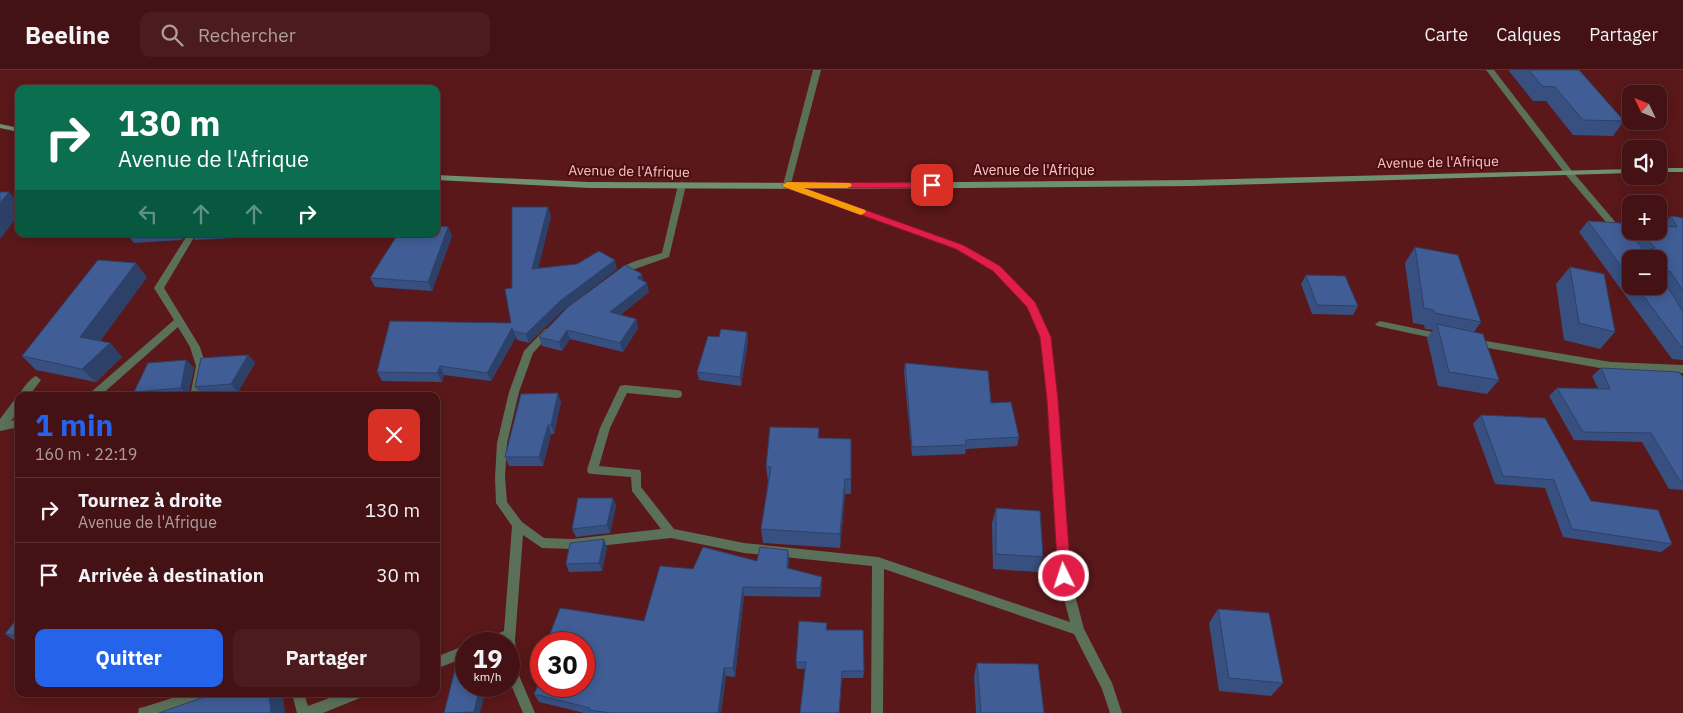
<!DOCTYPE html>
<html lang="fr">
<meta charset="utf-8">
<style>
body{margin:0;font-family:"IBM Plex Sans",sans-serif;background:#4b1b1d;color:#f1f3f6;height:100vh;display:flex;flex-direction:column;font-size:19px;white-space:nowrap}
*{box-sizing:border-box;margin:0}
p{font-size:16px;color:#af9ea0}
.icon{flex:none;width:28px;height:28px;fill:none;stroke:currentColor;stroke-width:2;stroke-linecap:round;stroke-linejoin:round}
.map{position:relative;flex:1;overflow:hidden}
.drawer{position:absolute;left:15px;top:322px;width:425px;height:305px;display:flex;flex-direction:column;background:#441214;border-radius:10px;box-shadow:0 2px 12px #0003,0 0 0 1px #5c3234}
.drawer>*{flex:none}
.guide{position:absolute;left:15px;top:15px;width:425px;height:152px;border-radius:10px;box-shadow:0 2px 12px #0003,0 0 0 1px #5c3234;background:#0b6e4f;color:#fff;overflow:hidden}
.needle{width:32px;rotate:313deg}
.buttons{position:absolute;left:1622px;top:15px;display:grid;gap:10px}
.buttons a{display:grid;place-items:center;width:45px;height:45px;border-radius:10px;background:#441214;box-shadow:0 2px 12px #0003,0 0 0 1px #5c3234;font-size:25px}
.speed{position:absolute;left:455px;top:562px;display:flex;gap:10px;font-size:25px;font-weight:700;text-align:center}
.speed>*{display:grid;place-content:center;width:65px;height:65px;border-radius:50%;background:#441214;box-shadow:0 2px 12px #0003,0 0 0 1px #5c3234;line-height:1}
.speed small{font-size:12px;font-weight:400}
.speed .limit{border:8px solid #d22;background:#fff;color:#111}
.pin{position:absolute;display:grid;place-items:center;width:42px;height:42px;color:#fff;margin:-21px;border-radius:10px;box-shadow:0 2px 8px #0006}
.me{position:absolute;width:55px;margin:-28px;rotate:356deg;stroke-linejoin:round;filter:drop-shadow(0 0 4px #0008)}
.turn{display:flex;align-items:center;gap:18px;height:105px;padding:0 20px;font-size:22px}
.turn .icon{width:65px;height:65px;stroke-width:2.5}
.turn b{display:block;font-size:35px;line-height:42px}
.lanes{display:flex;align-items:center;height:48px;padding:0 20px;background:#0003;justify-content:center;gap:25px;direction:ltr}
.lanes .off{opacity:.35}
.round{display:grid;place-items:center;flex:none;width:52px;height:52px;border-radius:10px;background:#4b1b1d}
.overview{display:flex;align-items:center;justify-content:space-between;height:85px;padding:0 20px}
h1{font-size:30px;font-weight:800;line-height:38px;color:#2563eb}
.cta{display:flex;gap:10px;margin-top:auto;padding:10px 20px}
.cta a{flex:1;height:58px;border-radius:10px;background:#2563eb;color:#fff;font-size:20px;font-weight:800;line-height:58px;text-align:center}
.cta a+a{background:#4b1b1d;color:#f1f3f6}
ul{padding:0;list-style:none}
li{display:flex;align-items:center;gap:15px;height:65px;padding:0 20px;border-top:1px solid #5c3234}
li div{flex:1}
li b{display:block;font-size:19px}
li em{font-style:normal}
header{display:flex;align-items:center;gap:30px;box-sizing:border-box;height:70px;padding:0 25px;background:#441214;border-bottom:1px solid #5c3234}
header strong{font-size:24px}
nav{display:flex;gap:28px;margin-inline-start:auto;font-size:18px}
.search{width:350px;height:45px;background:#4b1b1d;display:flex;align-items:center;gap:12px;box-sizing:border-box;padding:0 18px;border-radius:10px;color:#af9ea0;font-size:19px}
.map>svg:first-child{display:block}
</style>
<header>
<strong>Beeline</strong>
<div class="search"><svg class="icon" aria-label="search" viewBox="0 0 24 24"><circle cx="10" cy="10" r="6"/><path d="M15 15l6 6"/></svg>Rechercher</div>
<nav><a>Carte</a><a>Calques</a><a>Partager</a></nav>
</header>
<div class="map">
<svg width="1683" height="643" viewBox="0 0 1683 643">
<rect width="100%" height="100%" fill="#5a181a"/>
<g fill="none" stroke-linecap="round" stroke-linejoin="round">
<!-- lane -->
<polygon fill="#5b7059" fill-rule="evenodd" points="1486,0 1494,0 1572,101 1572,105 1566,105"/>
<!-- street -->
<g fill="#5b7059" fill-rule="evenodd">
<polygon points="813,0 821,0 791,114 962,175 999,197 1035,233 1050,267 1058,330 1070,506 1084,559 1112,613 1122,643 1110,643 1102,619 1074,564 884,499 883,643 871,643 872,496 744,483 671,468 572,479 542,478 523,465 515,570 518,603 535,643 523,643 509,610 509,574 480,574 482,570 504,561 512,456 496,433 495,407 497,373 509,322 524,281 545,259 548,258 553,261 533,283 519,322 507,373 505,407 507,432 522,452 544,468 572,469 661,459 632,421 631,407 592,404 588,403 587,400 600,358 620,316 624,315 677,320 681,321 682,324 681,327 677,328 627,323 610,358 599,396 640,400 641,403 641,417 674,459 744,473 878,487 1070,552 1058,506 1048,330 1040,267 1028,237 993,201 956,179 784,117 783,115"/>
<polygon points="1566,101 1572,101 1623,161 1624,163 1623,165 1617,165 1566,105"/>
<path d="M682,112L686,115L669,187L629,201L621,206H615L614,204C624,192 647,188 662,183L678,115Z"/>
<polygon points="188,164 196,164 164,218 200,277 206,296 200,326 190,326 196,296 190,277 178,257 100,326 89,326 90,323 174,250 154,218"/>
<polygon points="1380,251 1442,264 1447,267 1442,270 1377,256 1375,254"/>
<polygon points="1474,269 1611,292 1683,295 1683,303 1611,300 1471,275 1469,273"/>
<path d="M36,306L41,310L29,326L19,327C20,321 29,309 36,306Z"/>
<polygon points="19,328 19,340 11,351 19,349 19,357 0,361 0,349 15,329"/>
<polygon points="466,575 466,587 436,599 436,587"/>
<polygon points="185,624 210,624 208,628 164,643 138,643 139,638 144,637"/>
<polygon points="292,624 304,624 308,636 340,624 362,624 360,628 323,643 297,643"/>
</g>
<!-- secondary -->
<g fill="#70916d" fill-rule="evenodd">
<polygon points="0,54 19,58 19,62 0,58"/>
<rect x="1659" y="98" width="24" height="4"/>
<polygon points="1631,99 1631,103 1192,116 859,119 589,118 436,110 436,105 589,112 859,113 1192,110"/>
</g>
</g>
<!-- wall -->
<g fill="#375080" fill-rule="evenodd">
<polygon points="1509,0 1579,0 1624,51 1613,66 1573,65 1546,31 1533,31 1509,1"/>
<polygon points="551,146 538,198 617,199 563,240 529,273 517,270 516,267 491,311 444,305 442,312 382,311 377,302 511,253 512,218"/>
<path d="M1671,146L1683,148V290L1672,289L1579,162L1588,151L1629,162L1631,160V161H1659ZM1631,189L1659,216H1631Z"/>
<polygon points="448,157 452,166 432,221 375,217 370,208"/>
<polygon points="127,164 187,164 182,170 134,173"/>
<polygon points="191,164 237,164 234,168 195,170"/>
<polygon points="1415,177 1481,252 1474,262 1499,310 1487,324 1438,316 1427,268 1433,260 1425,259 1424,255 1413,253 1405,193"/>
<polygon points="1570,197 1615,262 1600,279 1564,270 1556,214"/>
<polygon points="1306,205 1358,236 1353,245 1312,244 1301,214"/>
<polygon points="147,207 100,271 110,273 122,287 96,312 36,300 22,286"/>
<polygon points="643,211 649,222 620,245 636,249 638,258 623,282 570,269 562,281 542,276 539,267"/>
<polygon points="747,262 748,271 741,316 699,310 697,302 719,267"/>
<polygon points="248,285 255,293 238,322 202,325 195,317"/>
<polygon points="186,290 194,298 188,326 138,326 134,322"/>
<polygon points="905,293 991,333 1019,367 1017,376 966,379 965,384 912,386 904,302"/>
<polygon points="1601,298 1683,307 1683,420 1669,419 1642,372 1574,370 1549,326 1557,318 1598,318 1592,306"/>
<polygon points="561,332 554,364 551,364 543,396 509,396 505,387"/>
<polygon points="1481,345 1591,431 1672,474 1661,482 1563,467 1545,418 1495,414 1473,354"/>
<polygon points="819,368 851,369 851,424 845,424 840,478 763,473 761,459 768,412 766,397"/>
<polygon points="613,428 616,436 610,463 576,467 572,459"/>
<polygon points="996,438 1043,487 1038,502 993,499 992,453"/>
<polygon points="607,477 602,501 569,502 566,494"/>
<polygon points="789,489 788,498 822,507 822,516 820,527 744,526 735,607 726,606 721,643 584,643 539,632 534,624 644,551 693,499 757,491"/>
<polygon points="1218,539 1283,613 1271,626 1219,621 1209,553"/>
<polygon points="19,546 19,572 17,572 5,564"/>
<polygon points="827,553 827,560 864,601 863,608 842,608 839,643 800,643 805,599 797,599 796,592"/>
<polygon points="977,593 1044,643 976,643 974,606"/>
</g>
<!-- shaded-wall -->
<g fill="#2d4168">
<polygon points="9,122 19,133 19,145 0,169 0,133"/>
<polygon points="548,137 551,146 536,208 532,199"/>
<polygon points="448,157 452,166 432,221 428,212"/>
<polygon points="177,164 187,164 182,170"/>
<polygon points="231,164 237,164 234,168"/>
<polygon points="615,190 617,199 563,240 529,273 526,264 560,231"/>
<polygon points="136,193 147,207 93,281 80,267"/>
<polygon points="1670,201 1661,212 1662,204"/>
<polygon points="642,204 644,213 637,208"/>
<polygon points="647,213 649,222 612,251 610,242"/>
<polygon points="636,249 638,258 623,282 620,273"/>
<polygon points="512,258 516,267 491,311 487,303"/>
<polygon points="567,260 570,269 562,281 559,272"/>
<polygon points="747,262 748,271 741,316 740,307"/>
<polygon points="110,273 122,287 96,312 82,299"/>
<polygon points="248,285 255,293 238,322 231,314"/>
<polygon points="186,290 194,298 188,326 181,318"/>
<polygon points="440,296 444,305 442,312 437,303"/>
<polygon points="558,323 561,332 554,364 551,355"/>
<polygon points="548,355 551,364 543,396 539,387"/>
<polygon points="845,409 845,424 840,478 840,464"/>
<polygon points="613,428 616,436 610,463 607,455"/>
<polygon points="604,469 607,477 602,501 599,493"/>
<polygon points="788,480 789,489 788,507 787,498"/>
<polygon points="822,507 822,516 820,527 820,518"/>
<polygon points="743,517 744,526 735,607 733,598"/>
<polygon points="724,598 726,606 721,643 718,643"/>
<polygon points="480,616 487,616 480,643 474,643 474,642"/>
<polygon points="269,624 283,624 285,643 271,643"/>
</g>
<!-- building -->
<g fill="#405d95" stroke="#2d4168">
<polygon points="1529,0 1579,0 1624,51 1583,50 1555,17 1542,16"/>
<polygon points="0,122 9,122 0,133"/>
<polygon points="512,137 548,137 532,199 577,194 599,181 615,190 560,231 526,264 513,261 512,258 487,303 440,296 437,303 377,302 390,251 511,253 505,219 512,218"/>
<polygon points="1671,146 1683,148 1683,221 1670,201 1662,204 1661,206 1683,242 1683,279 1636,216 1659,216 1659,189 1631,189 1631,210 1588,151 1621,153 1644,180 1655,178 1641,161 1659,161 1659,156 1677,157"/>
<polygon points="436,156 448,157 428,212 370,208 398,164 436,164"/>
<polygon points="1415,177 1458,185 1481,252 1435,243 1434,240 1424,238"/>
<polygon points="98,190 136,193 80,267 110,273 82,299 22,286"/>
<polygon points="625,195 642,204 637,208 647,213 610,242 636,249 620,273 567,260 559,272 539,267 568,237"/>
<polygon points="1570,197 1604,204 1615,262 1579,253"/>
<polygon points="1306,205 1345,206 1358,236 1317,235"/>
<polygon points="1437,254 1483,264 1499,310 1449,302"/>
<polygon points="721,259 747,262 740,307 697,302 708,266 719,267"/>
<polygon points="248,285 231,314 195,317 201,288"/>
<polygon points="186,290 181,318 134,322 148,293"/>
<polygon points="905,293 988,301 991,333 1011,332 1019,367 966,370 966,375 912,377"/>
<polygon points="1601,298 1679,302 1683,307 1683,411 1680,411 1651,363 1583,362 1557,318 1610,319"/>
<polygon points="558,323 551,355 548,355 539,387 505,387 521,324"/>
<polygon points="1481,345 1545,348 1591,431 1658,440 1672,474 1572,459 1554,410 1503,406"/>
<polygon points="770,357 819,358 818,368 851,369 851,409 845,409 840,464 761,459 771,397 766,397"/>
<polygon points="578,428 613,428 607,455 572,459"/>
<polygon points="996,438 1040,441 1043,487 996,484"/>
<polygon points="604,469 599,493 566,494 570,473"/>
<polygon points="703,477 757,491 760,477 788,480 787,498 822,507 820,518 743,517 733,598 724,598 718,643 611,643 589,640 590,638 534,624 541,609 541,616 584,616 584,574 546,574 560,538 644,551 660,496 693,499"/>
<polygon points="1218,539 1269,543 1283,613 1229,608"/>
<polygon points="19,546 19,566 5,564"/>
<polygon points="799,551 827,553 826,560 863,560 864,601 842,601 839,643 800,643 806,592 796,592"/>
<polygon points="457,592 466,592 466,616 480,616 474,642 444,643"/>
<polygon points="977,593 1038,594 1044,643 981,643"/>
<polygon points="204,624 269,624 271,643 159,643 204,627"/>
</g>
<!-- route -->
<polygon fill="#e11d48" stroke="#92132f" points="787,112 936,113 936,117 932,118 804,118 963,175 1000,196 1035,232 1051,267 1058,330 1071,506 1069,510 1064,512 1060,510 1058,506 1047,330 1040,267 1027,237 993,201 956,179 784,117 782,115"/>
<!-- slow -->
<polygon fill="#f59e0b" points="787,112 850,113 852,116 847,118 804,118 865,140 866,142 861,145 858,144 784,117 782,115"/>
<g text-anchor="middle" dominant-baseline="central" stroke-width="4" stroke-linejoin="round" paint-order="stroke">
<!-- street labels -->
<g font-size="14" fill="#f3c8c5" stroke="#4e0b11">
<text transform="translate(1438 92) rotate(-1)">Avenue de l'Afrique</text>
<text x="1034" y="100">Avenue de l'Afrique</text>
<text transform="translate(629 101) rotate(1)">Avenue de l'Afrique</text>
</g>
</g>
</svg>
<div class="buttons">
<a><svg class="needle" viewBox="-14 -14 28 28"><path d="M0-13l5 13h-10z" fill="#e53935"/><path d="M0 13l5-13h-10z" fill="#af9ea0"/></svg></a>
<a><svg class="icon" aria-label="sound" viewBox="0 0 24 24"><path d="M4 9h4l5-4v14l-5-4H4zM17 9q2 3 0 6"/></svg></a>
<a>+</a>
<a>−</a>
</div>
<div class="speed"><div>19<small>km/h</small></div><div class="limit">30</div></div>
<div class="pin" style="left:932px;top:115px;background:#d93025"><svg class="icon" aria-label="arrive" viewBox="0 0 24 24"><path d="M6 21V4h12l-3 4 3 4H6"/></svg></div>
<svg class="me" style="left:1064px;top:506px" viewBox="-20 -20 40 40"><circle r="17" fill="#e11d48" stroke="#fff" stroke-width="3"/><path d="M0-11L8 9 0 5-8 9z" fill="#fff"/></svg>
<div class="guide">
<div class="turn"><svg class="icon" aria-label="right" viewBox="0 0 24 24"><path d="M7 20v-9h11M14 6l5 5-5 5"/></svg><div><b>130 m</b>Avenue de l'Afrique</div></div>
<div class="lanes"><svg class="icon off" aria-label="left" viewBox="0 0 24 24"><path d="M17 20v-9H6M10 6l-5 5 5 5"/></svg><svg class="icon off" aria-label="ahead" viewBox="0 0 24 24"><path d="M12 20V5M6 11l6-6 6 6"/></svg><svg class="icon off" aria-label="ahead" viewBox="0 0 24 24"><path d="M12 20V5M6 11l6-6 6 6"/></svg><svg class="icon" aria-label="right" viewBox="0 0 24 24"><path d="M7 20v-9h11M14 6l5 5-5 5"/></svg></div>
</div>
<section class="drawer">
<div class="overview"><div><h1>1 min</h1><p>160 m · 22:19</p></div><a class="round" style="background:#d93025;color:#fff"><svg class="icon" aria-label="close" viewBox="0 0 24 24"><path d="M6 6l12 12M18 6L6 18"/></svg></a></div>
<ul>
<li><svg class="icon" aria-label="right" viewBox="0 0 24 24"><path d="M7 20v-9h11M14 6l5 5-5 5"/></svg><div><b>Tournez à droite</b><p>Avenue de l'Afrique</p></div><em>130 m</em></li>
<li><svg class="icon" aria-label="arrive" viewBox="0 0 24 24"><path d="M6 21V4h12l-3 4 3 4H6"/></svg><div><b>Arrivée à destination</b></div><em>30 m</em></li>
</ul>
<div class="cta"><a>Quitter</a><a>Partager</a></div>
</section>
</div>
